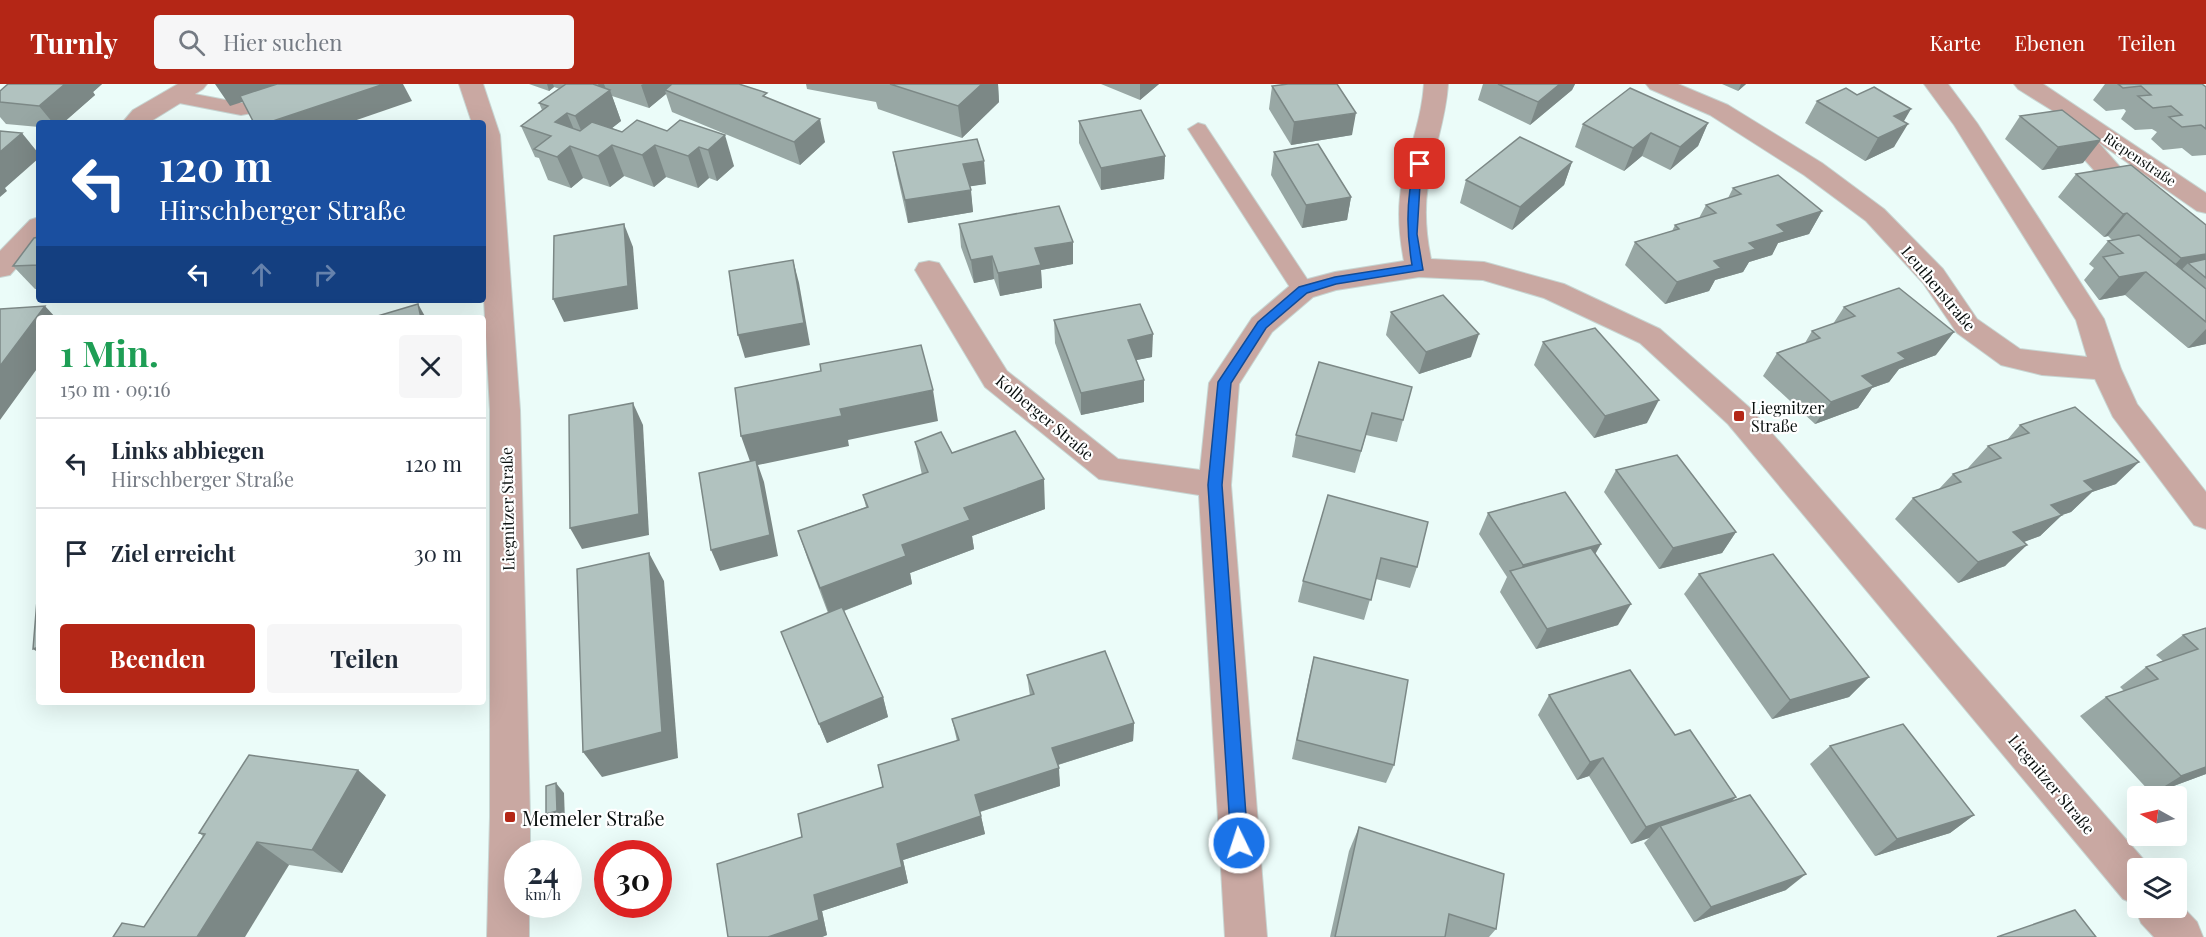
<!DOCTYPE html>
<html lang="de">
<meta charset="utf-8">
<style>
body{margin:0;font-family:"Playfair Display",serif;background:#f6f6f7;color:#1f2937;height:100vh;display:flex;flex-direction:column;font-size:22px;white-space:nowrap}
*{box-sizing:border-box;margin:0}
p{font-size:20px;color:#747a83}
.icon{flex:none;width:33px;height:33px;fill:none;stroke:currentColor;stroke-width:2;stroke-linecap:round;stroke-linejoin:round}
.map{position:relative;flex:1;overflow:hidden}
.drawer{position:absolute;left:36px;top:231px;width:450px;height:390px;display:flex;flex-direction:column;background:#fff;border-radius:6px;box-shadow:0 6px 24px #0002}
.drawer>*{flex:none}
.top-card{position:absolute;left:36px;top:36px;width:450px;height:183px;border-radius:6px;box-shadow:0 6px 24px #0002;background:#1a4fa0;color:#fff;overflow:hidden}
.needle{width:39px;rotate:278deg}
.fabs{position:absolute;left:2127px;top:702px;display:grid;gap:12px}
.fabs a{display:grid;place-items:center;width:60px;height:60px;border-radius:6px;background:#fff;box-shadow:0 6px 24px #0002;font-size:30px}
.speed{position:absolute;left:504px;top:756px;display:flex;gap:12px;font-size:30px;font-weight:700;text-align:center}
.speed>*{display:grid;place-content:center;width:78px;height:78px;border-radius:50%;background:#fff;box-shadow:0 6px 24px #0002;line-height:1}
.speed small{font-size:15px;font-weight:400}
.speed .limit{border:9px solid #d22;background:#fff;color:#111}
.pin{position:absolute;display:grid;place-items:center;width:51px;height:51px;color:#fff;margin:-26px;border-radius:12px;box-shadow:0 3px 9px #0006}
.me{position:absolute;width:66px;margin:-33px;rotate:356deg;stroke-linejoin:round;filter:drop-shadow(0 0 4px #0008)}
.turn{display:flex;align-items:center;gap:21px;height:126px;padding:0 24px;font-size:27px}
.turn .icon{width:78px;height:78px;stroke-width:2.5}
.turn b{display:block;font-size:42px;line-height:51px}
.lanes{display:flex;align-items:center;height:57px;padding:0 24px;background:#0003;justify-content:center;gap:30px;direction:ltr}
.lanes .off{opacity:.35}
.round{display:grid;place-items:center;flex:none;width:63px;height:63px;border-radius:6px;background:#f6f6f7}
.headline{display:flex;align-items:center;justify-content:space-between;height:102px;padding:0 24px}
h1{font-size:36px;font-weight:700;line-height:45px;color:#1e9e55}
.action{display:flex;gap:12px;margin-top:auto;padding:12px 24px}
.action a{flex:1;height:69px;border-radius:6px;background:#b42616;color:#fff;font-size:24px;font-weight:700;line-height:69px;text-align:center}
.action a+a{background:#f6f6f7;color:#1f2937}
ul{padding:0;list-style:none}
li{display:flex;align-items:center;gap:18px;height:90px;padding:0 24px;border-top:2px solid #e0e1e3}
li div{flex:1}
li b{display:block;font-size:22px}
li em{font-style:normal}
header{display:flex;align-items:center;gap:36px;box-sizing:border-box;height:84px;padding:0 30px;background:#b42616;color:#fff}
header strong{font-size:28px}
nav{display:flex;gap:33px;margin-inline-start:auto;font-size:21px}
.search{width:420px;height:54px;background:#f6f6f7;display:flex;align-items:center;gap:15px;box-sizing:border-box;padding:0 21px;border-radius:6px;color:#747a83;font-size:22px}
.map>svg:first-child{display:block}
</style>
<header>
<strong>Turnly</strong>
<div class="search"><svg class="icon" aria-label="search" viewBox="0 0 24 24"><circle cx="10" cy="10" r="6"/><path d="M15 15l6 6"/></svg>Hier suchen</div>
<nav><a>Karte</a><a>Ebenen</a><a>Teilen</a></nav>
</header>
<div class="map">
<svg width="2206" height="853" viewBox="0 0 2206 853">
<rect width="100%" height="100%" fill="#ebfcf9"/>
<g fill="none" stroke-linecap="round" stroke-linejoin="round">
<defs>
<g id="lane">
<polygon points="308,0 335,0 332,4 269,26 241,31 174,18 165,12 174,6 241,19 259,17"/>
<polygon points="1198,39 1205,41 1311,201 1314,206 1311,211 1303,213 1295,211 1188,45"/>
</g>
<g id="street">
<polygon points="178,0 207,0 203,5 148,39 122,39 133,26"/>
<polygon points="459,0 483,0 500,51 520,326 530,733 530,770 518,770 518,820 529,820 529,853 487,853 490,733 490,326 483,197 483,39 472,39"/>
<path d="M1424,0H1448C1446,35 1433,67 1428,101C1424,126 1426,151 1431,175L1484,178L1564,200L1660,245L1750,324L2151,784H2138V824H2176V816L2197,838L2203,853H2154L2141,839L2135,824L2137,821L2123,815L1728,340L1640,259L1544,214L1483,196L1419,193L1336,206L1313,213L1272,248L1239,300L1231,401L1267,853H1225L1199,411L1099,395L985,303L915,186L919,179L929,177L939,179L1007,287L1118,375L1200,386L1209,299L1252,234L1293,199L1335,188L1404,177C1399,151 1397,125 1402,99C1409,65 1422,34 1424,0Z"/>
<polygon points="1646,0 1678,0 1728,21 1822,79 1884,125 1943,185 1977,235 2020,265 2087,273 2076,236 1954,41 1924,0 1948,0 1977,39 2104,235 2121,285 2137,320 2206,408 2206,445 2194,441 2113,333 2095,295 2042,291 2001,281 1957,249 1923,199 1866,137 1804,91 1710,31 1650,5"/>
<polygon points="2014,0 2043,0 2206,109 2206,129 2197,127 2098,58 2128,92 2206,155 2206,178 2196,175 2110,104 2076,66 2063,33 2018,5"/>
<polygon points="39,133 39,158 10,191 0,193 0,167 30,136"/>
</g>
</defs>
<!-- lane casing -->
<use href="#lane" stroke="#c7d6d3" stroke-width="2"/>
<!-- street casing -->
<use href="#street" stroke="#c7d6d3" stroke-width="2"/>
<!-- lane -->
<use href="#lane" fill="#c9a8a2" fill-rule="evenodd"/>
<!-- street -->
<use href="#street" fill="#c9a8a2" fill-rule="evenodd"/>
</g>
<!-- wall -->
<g fill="#98a7a4">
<polygon points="8,0 102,0 93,8 95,11 63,39 39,39 39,43 6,40 0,33 0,7"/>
<polygon points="529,0 739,0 768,14 825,58 800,81 672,28 666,10 649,24 612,12 621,37 612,44 622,48 667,47 680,36 734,82 717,97 709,94 698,104 666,93 654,103 624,92 610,103 583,94 571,104 548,96 539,74 535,73 521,42 542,26 539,19 560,5 554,3 549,7"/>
<polygon points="806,0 998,0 999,18 962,54 878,25 876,18 807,5"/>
<polygon points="1101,0 1159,0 1140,16"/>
<polygon points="1483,0 1575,0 1572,6 1530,41 1478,16"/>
<polygon points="1722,0 1746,0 1738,7"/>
<polygon points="2105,0 2202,0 2206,3 2206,71 2192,72 2182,64 2163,66 2151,55 2157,48 2152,45 2135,46 2121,35 2126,27 2124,25 2106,27 2093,16"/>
<polygon points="1272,2 1352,51 1291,61 1269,25"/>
<polygon points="1857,11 1903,38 1894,63 1865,77 1805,39 1817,17"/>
<polygon points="2020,32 2083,79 2042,86 2005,55"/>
<polygon points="1079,37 1165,72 1164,95 1101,106 1079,59"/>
<polygon points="1708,39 1698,62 1670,86 1642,72 1624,87 1575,63 1583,40"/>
<polygon points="893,68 986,100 970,102 973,128 908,139 897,90"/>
<polygon points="1274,68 1351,113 1347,136 1302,144 1271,91"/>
<polygon points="1572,78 1564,101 1512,146 1460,119 1466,96"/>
<polygon points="2076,90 2206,141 2206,260 2188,264 2125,211 2099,216 2084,196 2094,184 2089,180 2108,157 2112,156 2108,152 2104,153 2058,113"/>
<polygon points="1733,104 1822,127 1809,150 1778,159 1772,171 1749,178 1743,188 1715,196 1709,207 1665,220 1625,181 1635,158 1672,147 1675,141 1699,134 1706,121 1728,114"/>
<polygon points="959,140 1073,180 1041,186 1042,204 1000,212 994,195 974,199 961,163"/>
<polygon points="39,153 39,205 35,205 13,182"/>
<polygon points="1844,223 1936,271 1899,285 1889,298 1872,304 1858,324 1815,340 1763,292 1777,269 1805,259 1812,247 1833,240"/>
<polygon points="1391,228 1471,273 1419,290 1386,251"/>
<polygon points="1054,236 1152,273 1136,276 1144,296 1144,318 1081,331 1055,259"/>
<polygon points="1543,258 1647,339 1594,354 1534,281"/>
<polygon points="1319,278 1403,336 1397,358 1366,351 1355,389 1292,373 1296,351"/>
<polygon points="2020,341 2116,400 2092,408 2071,428 2062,431 2040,452 2023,458 2005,482 1958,499 1895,435 1913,414 1939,405 1953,390 1969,385 1968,384 1988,362 2007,356"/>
<polygon points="915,358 952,369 1045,425 972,452 974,465 910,489 912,500 844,527 883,613 888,633 827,659 781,548 828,529 808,476 798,447 866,423 863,411 922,391"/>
<polygon points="1616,386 1736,448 1722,469 1659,485 1604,408"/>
<polygon points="1328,411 1417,483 1410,504 1376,495 1364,536 1298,518 1303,497"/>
<polygon points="1488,429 1595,470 1618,541 1536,565 1500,508 1507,493 1479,450"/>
<polygon points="1699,490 1869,593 1849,613 1772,635 1684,510"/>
<polygon points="2206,544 2206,690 2152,710 2080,632 2106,613 2124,607 2120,603 2146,583 2163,577 2156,571 2183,551"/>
<polygon points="1314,573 1394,681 1386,699 1292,675 1309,593"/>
<polygon points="1027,591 1134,639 1133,657 1058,681 1060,702 980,728 985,750 903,776 908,799 822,827 827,851 822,853 728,853 802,753 957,657 952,635 1030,612"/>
<polygon points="1549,611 1675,651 1732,717 1786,806 1694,838 1644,759 1649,754 1631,760 1589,692 1577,696 1538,631"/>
<polygon points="1830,662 1974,731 1950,749 1875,772 1810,680"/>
<polygon points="386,711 342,789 289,781 144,843 203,752 199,749"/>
<polygon points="1359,743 1496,845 1489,853 1330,853 1349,767"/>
</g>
<!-- shaded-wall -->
<g fill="#7c8886">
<polygon points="65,0 102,0 93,8 95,11 63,39 53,39 39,22"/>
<polygon points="215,0 298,0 230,22"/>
<polygon points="384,0 403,0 412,17 348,39 267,39"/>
<polygon points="547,0 553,0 554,3 549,7"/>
<polygon points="598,0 604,0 607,8 610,6 621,37 588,63 575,32 602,11"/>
<polygon points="643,0 679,0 665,6 666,10 649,24 641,1"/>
<polygon points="982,0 998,0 999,18 962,54 958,22"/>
<polygon points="1140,0 1159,0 1140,16"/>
<polygon points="1560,0 1575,0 1572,6 1530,41 1538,18"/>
<polygon points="1741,0 1746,0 1738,7"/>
<polygon points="1911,25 1900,44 1908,40 1894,63 1865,77 1878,54 1894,32"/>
<polygon points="567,29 580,60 570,62 583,94 571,104 557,73 555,38"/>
<polygon points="1356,29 1352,51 1291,61 1294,38"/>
<polygon points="820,35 825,58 800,81 794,58"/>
<polygon points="1708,39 1698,62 1670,86 1680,63"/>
<polygon points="22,49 39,70 39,74 5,104 7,107 0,113 0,68"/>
<polygon points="1651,49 1642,72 1624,87 1633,64"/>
<polygon points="725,51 734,82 717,97 708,66"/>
<polygon points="2101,56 2083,79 2042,86 2058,63"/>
<polygon points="612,61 624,92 610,103 598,72"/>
<polygon points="655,61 666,93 654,103 642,71"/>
<polygon points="699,63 709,94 698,104 688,72"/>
<polygon points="1165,72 1164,95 1101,106 1101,84"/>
<polygon points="984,77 986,100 966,103 963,80"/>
<polygon points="1572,78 1564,101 1512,146 1520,123"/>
<polygon points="971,106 973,128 908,139 905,116"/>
<polygon points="1351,113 1347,136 1302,144 1306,121"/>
<polygon points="1822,127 1809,150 1778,159 1772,171 1749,178 1743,188 1715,196 1709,207 1665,220 1677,198 1714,177 1777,141"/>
<polygon points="2127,129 2108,152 2104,153 2123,130"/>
<polygon points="624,140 633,163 638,225 564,238 553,215"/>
<polygon points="1073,158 1073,180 1041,186 1042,204 1000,212 998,189 1035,164"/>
<polygon points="2206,170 2206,189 2188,179 2174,194 2160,197 2181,174"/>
<polygon points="992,172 994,195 974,199 971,176"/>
<polygon points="793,176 799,199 810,261 745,274 738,251"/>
<polygon points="2146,188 2125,211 2099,216 2119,193"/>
<polygon points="418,220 426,234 421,234"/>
<polygon points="45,222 56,234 39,234 39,282 0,336 0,282"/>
<polygon points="2206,245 2206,260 2188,264"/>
<polygon points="1954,248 1936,271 1899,285 1889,298 1872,304 1858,324 1815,340 1831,318 1862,292 1898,269"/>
<polygon points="1153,250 1152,273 1127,278 1128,256"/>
<polygon points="1479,250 1471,273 1419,290 1426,268"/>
<polygon points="1144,296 1144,318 1081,331 1081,309"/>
<polygon points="933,306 938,337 848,356 849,362 758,381 764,398 778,472 720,487 711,466 752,383 741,352 840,325"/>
<polygon points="1659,316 1647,339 1594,354 1605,332"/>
<polygon points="633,319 643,341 649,451 582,465 570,444"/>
<polygon points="2139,378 2116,400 2092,408 2071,428 2062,431 2040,452 1992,470 2013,448 2084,397"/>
<polygon points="1044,395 1045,425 972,452 974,465 910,489 912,500 830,532 820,504 902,461 964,424"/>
<polygon points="1736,448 1722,469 1659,485 1673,464"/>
<polygon points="1601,460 1589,481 1515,496 1523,481"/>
<polygon points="2027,461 2005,482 1958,499 1978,478"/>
<polygon points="649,469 664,497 678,674 602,693 583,668"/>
<polygon points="1631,520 1618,541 1536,565 1547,545"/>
<polygon points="39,563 39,569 33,565"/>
<polygon points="1869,593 1849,613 1772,635 1790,616"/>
<polygon points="883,613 888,633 827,659 819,640"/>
<polygon points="1134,639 1133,657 1054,682 1052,664"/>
<polygon points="1603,674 1589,692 1577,696 1590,678"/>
<polygon points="2206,683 2206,690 2152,710 2181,692"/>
<polygon points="1059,684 1060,702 979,728 975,711"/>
<polygon points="358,686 386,711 342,789 312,766"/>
<polygon points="556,699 564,709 565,737 554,739 546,730"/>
<polygon points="1736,713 1719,730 1660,742 1649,754 1631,760 1646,743"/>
<polygon points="1974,731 1950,749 1875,772 1897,755"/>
<polygon points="981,732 985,750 903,776 908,799 822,827 827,851 822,853 768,853 814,811 897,760"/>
<polygon points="257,758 289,781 245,853 197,853"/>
<polygon points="1806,790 1786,806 1694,838 1711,823"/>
</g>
<!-- building -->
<g fill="#b1c2bf" stroke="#7c8886" stroke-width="1.5">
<polygon points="8,0 65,0 39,22 0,18 0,7"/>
<polygon points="277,0 384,0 267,39 254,39 240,12"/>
<polygon points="566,0 593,0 610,6 575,32 567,29 555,38 580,47 592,38 622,48 637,36 667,47 680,36 725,51 708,66 699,63 688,72 655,61 642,71 612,61 598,72 570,62 557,73 534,65 551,52 521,42 548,22 539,19"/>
<polygon points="672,0 739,0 767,9 763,12 820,35 794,58 665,6"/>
<polygon points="890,0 982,0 958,22"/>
<polygon points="1288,0 1337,0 1356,29 1294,38 1272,2"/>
<polygon points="1498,0 1560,0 1538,18"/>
<polygon points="2118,0 2202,0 2206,3 2206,45 2201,41 2182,43 2169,33 2182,31 2171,22 2153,24 2138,12 2151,11 2141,2 2123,4"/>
<polygon points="1874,3 1911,25 1894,32 1908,40 1878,54 1817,17 1846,4 1857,11"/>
<polygon points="1630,4 1708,39 1680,63 1651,49 1633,64 1583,40"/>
<polygon points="1141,26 1165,72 1101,84 1079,37"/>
<polygon points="2062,26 2101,56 2058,63 2020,32"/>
<polygon points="0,47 22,49 0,68"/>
<polygon points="1520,53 1572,78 1520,123 1466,96"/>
<polygon points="977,55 984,77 963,80 971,106 905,116 893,68"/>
<polygon points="1318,60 1351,113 1306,121 1274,68"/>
<polygon points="2131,81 2206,141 2206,170 2181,174 2127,129 2123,130 2076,90"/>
<polygon points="1778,91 1822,127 1777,141 1785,148 1749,159 1756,165 1714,177 1721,184 1677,198 1635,158 1679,145 1675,141 1716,129 1706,121 1741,110 1733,104"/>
<polygon points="1059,122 1073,158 1035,164 1041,181 998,189 992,172 971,176 959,140"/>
<polygon points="624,140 628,202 553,215 554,152"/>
<polygon points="2139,151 2206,205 2206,238 2146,188 2119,193 2103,173 2123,169 2108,157"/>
<polygon points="39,153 39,181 13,182 34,154"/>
<polygon points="2206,175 2206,194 2188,179"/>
<polygon points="793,176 804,239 738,251 729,187"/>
<polygon points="1899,204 1954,248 1898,269 1906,275 1862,292 1874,302 1831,318 1777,269 1820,254 1812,247 1855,232 1844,223"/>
<polygon points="1443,211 1479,250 1426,268 1391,228"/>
<polygon points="418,220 421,234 371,234"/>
<polygon points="1140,220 1153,250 1128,256 1144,296 1081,309 1054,236"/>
<polygon points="45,222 0,282 0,225"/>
<polygon points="1595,244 1659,316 1605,332 1543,258"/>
<polygon points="921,261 933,306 840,325 842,332 741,352 735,304 821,287 820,280"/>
<polygon points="1319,278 1412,303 1403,336 1372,329 1361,367 1296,351"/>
<polygon points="633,319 639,430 570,444 569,331"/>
<polygon points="2075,323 2139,378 2084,397 2094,406 2051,421 2062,431 2013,448 2027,461 1978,478 1913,414 1961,398 1953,390 2001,374 1988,362 2029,349 2020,341"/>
<polygon points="1015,347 1044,395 964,424 970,436 902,461 906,472 820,504 798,447 868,423 863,411 928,388 915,358 941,348 952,369"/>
<polygon points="1677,371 1736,448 1673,464 1616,386"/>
<polygon points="756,376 770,451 711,466 699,389"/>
<polygon points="1565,408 1601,460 1523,481 1488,429"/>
<polygon points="1328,411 1428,438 1417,483 1381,474 1371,516 1303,497"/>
<polygon points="1591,464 1631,520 1547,545 1510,487"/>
<polygon points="649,469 662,648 583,668 577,485"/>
<polygon points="1773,470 1869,593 1790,616 1699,490"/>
<polygon points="39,492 39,563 33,565"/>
<polygon points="842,523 883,613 819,640 781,548"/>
<polygon points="2206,544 2206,683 2181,692 2106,613 2158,595 2146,583 2198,565 2183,551"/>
<polygon points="1105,567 1134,639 1052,664 1059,684 975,711 981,732 897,760 902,783 814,811 819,836 768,853 728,853 717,780 802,753 798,730 883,703 878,681 959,656 952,635 1034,610 1027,591"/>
<polygon points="1314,573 1408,596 1394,681 1297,656"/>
<polygon points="1630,586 1675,651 1690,646 1736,713 1646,743 1603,674 1590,678 1549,611"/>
<polygon points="1903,640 1974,731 1897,755 1830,662"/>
<polygon points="249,671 358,686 312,766 257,758 197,853 200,853 113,853 122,839 144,843 205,750 199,749"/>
<polygon points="556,699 557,727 546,730 546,702"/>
<polygon points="1750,711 1806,790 1711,823 1660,742"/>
<polygon points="1359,743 1504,790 1496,845 1449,830 1445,853 1335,853"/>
<polygon points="2075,826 2096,853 1997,853"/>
</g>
<!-- route -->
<path fill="#1a73e8" stroke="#114b97" stroke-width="1.5" d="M1420,77L1425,80L1420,101L1417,150L1423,186L1336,200L1307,209L1266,244L1231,299L1222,401L1248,759L1245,765L1239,767L1234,765L1231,759L1208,401L1218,298L1258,238L1299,203L1335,193L1412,181C1406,146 1406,114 1415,80Z"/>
<!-- markers -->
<g fill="#b42616" stroke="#fff" stroke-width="2">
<rect x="1733" y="326" width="12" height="12" rx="3"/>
<rect x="504" y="727" width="12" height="12" rx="3"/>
</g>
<g text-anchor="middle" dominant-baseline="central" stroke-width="4.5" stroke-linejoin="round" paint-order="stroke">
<!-- far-street labels -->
<g font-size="14" fill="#080e0d" stroke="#fff">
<text transform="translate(2140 75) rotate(34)">Riepenstraße</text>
</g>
<!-- street labels -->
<g font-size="16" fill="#080e0d" stroke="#fff">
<text transform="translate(1939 204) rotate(50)">Leuthenstraße</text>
<text transform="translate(1045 333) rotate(40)">Kolberger Straße</text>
<text transform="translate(507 425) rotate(-91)">Liegnitzer Straße</text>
<text transform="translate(2052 700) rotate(50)">Liegnitzer Straße</text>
</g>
<!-- poi labels -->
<g font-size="16" fill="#080e0d" stroke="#fff" text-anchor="start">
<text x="1751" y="323">Liegnitzer<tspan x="1751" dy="18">Straße</tspan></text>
</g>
<!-- near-poi labels -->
<g font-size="20" fill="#080e0d" stroke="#fff" text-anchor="start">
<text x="522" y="733">Memeler Straße</text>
</g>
</g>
</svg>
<div class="fabs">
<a><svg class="needle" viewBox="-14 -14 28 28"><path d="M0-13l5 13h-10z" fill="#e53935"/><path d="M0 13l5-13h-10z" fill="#747a83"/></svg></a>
<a><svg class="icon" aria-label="layers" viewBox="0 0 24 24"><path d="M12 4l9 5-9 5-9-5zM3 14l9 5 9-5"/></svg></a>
</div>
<div class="speed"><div>24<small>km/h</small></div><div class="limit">30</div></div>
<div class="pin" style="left:1420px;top:80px;background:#d93025"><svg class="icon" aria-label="arrive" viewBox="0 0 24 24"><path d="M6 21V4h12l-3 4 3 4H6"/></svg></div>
<svg class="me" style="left:1239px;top:759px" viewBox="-20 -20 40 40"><circle r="17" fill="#1a73e8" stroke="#fff" stroke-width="3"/><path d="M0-11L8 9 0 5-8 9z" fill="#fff"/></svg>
<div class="top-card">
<div class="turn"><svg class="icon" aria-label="left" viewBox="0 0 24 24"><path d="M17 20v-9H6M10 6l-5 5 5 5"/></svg><div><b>120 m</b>Hirschberger Straße</div></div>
<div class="lanes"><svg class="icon" aria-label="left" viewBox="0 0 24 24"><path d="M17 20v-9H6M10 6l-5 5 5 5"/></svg><svg class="icon off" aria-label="ahead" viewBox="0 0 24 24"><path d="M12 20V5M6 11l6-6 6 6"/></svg><svg class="icon off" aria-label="right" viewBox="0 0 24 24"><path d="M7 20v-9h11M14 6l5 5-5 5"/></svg></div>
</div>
<section class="drawer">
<div class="headline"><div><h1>1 Min.</h1><p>150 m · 09:16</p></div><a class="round"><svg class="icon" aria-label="close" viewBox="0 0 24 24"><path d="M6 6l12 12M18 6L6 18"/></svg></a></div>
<ul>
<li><svg class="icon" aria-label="left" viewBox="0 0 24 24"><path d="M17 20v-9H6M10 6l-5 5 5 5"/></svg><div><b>Links abbiegen</b><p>Hirschberger Straße</p></div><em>120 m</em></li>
<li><svg class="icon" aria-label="arrive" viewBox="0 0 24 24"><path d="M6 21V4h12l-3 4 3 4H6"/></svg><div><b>Ziel erreicht</b></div><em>30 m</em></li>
</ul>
<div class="action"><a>Beenden</a><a>Teilen</a></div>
</section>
</div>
